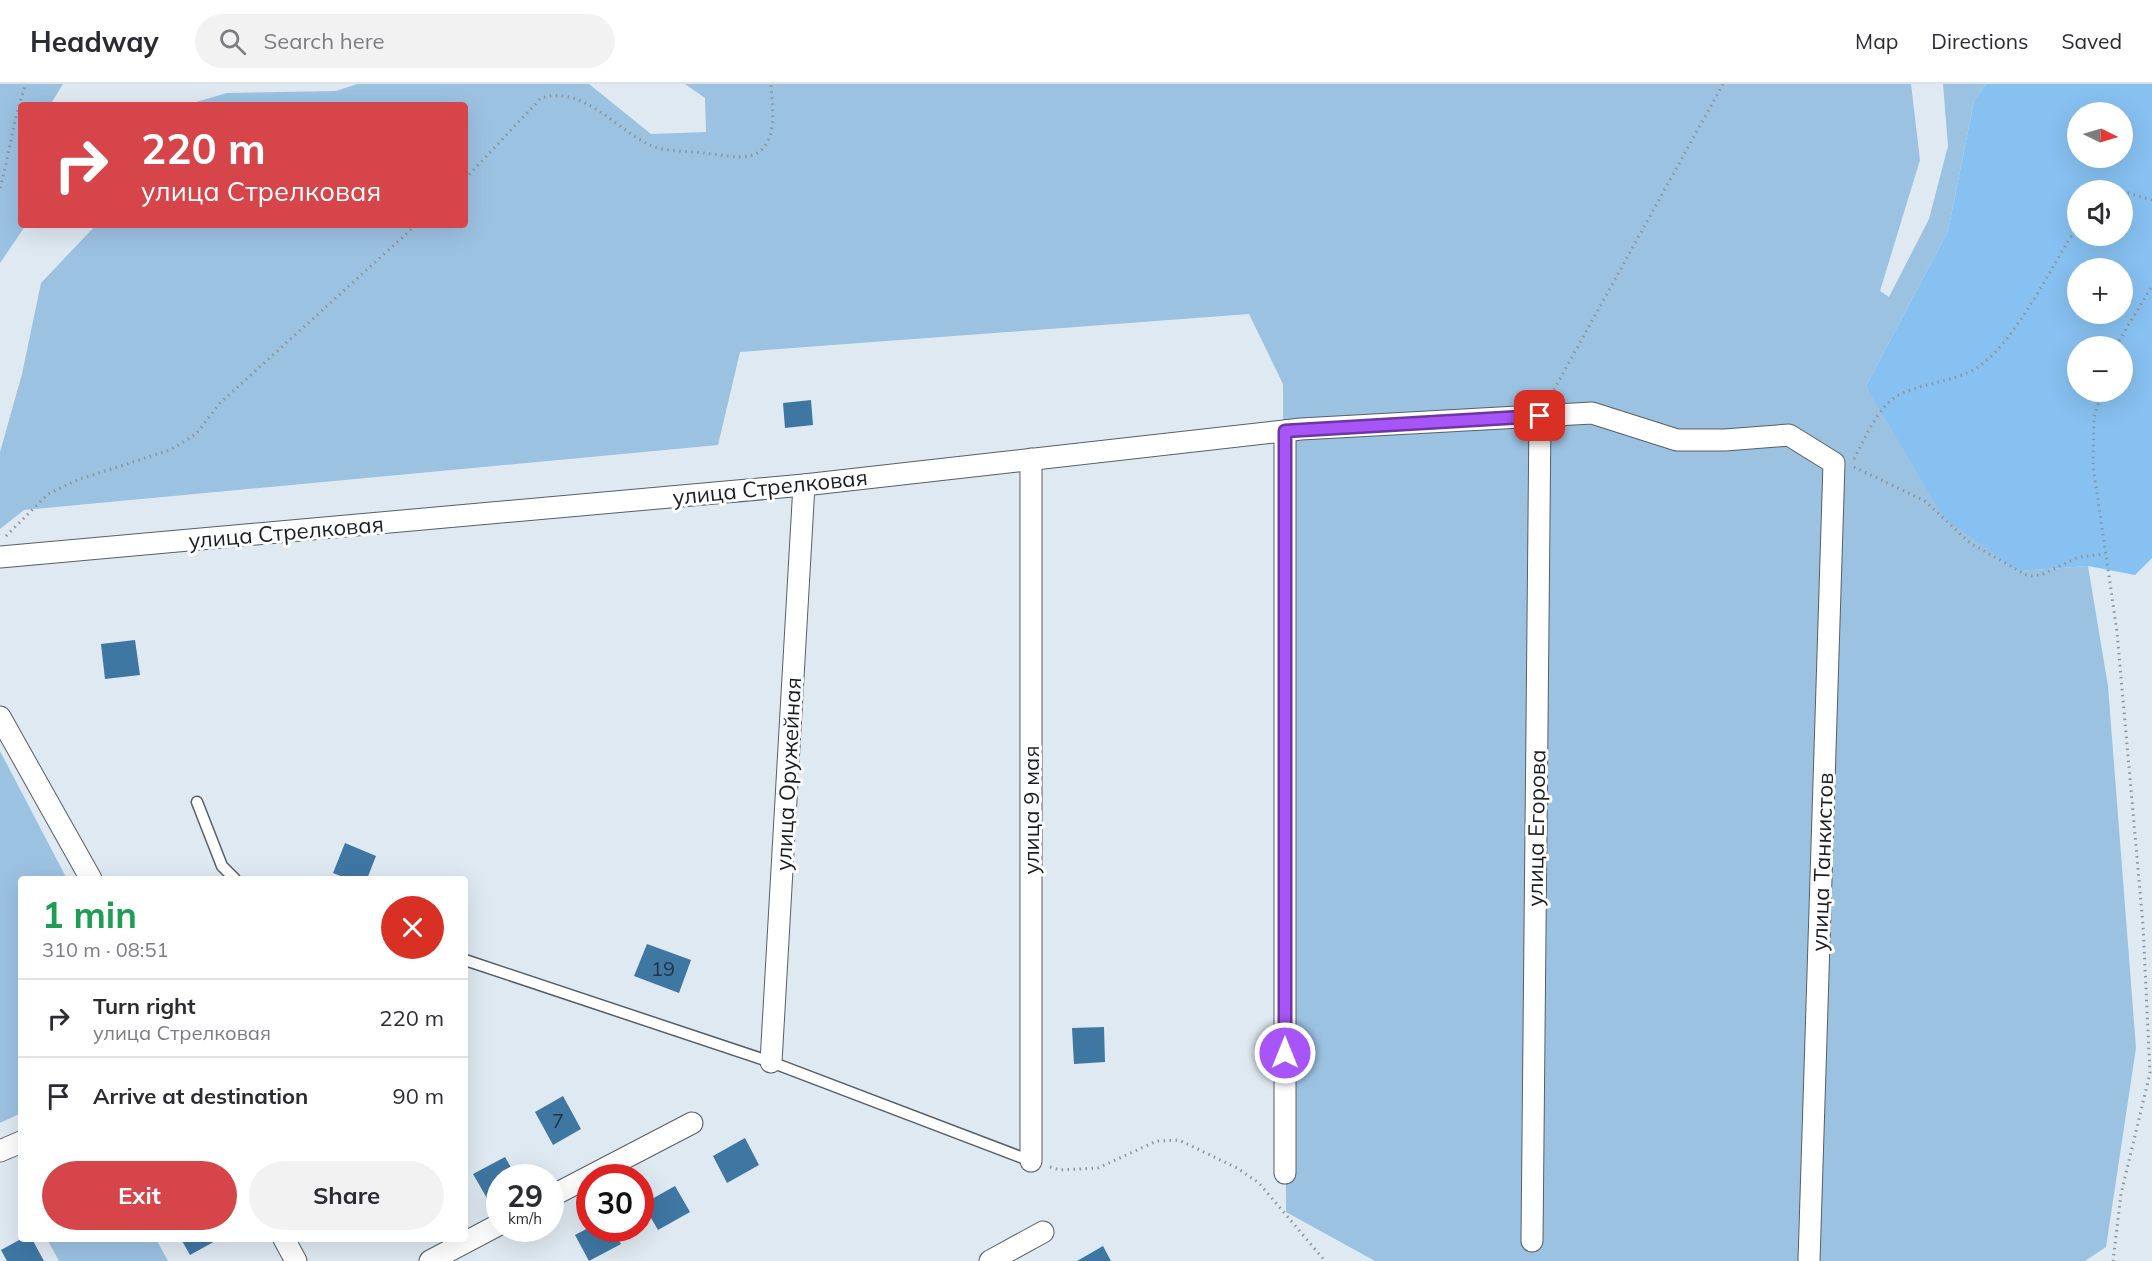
<!DOCTYPE html>
<meta charset="utf-8">
<style>
body{margin:0;font-family:Mulish,sans-serif;background:#f2f2f3;color:#2b2b33;height:100vh;display:flex;flex-direction:column;font-size:22px;white-space:nowrap}
*{box-sizing:border-box;margin:0}
p{font-size:20px;color:#7c7c81}
.icon{flex:none;width:33px;height:33px;fill:none;stroke:currentColor;stroke-width:2;stroke-linecap:round;stroke-linejoin:round}
.map{position:relative;flex:1;overflow:hidden}
.side{position:absolute;left:18px;top:792px;width:450px;height:366px;display:flex;flex-direction:column;background:#fff;border-radius:6px;box-shadow:0 6px 24px #0002}
.side>*{flex:none}
.hud{position:absolute;left:18px;top:18px;width:450px;height:126px;border-radius:6px;box-shadow:0 6px 24px #0002;background:#d5454a;color:#fff;overflow:hidden}
.needle{width:39px;rotate:95deg}
.tools{position:absolute;left:2067px;top:18px;display:grid;gap:12px}
.tools a{display:grid;place-items:center;width:66px;height:66px;border-radius:50%;background:#fff;box-shadow:0 6px 24px #0002;font-size:30px}
.speed{position:absolute;left:486px;top:1080px;display:flex;gap:12px;font-size:30px;font-weight:700;text-align:center}
.speed>*{display:grid;place-content:center;width:78px;height:78px;border-radius:50%;background:#fff;box-shadow:0 6px 24px #0002;line-height:1}
.speed small{font-size:15px;font-weight:400}
.speed .limit{border:9px solid #d22;background:#fff;color:#111}
.pin{position:absolute;display:grid;place-items:center;width:51px;height:51px;color:#fff;margin:-26px;border-radius:12px;box-shadow:0 3px 9px #0006}
.me{position:absolute;width:66px;margin:-33px;rotate:0deg;stroke-linejoin:round;filter:drop-shadow(0 0 4px #0008)}
.turn{display:flex;align-items:center;gap:21px;height:126px;padding:0 24px;font-size:27px}
.turn .icon{width:78px;height:78px;stroke-width:2.5}
.turn b{display:block;font-size:42px;line-height:51px}
.round{display:grid;place-items:center;flex:none;width:63px;height:63px;border-radius:32px;background:#f2f2f3}
.overview{display:flex;align-items:center;justify-content:space-between;height:102px;padding:0 24px}
h1{font-size:36px;font-weight:700;line-height:45px;color:#1e9e55}
.primary-button{display:flex;gap:12px;margin-top:auto;padding:12px 24px}
.primary-button a{flex:1;height:69px;border-radius:36px;background:#d5454a;color:#fff;font-size:24px;font-weight:700;line-height:69px;text-align:center}
.primary-button a+a{background:#f2f2f3;color:#2b2b33}
ul{padding:0;list-style:none}
li{display:flex;align-items:center;gap:18px;height:78px;padding:0 24px;border-top:2px solid #e1e1e2}
li div{flex:1}
li b{display:block;font-size:22px}
li em{font-style:normal}
header{display:flex;align-items:center;gap:36px;box-sizing:border-box;height:84px;padding:0 30px;background:#fff;border-bottom:2px solid #e1e1e2}
header strong{font-size:28px}
nav{display:flex;gap:33px;margin-inline-start:auto;font-size:21px}
.search{width:420px;height:54px;background:#f2f2f3;display:flex;align-items:center;gap:15px;box-sizing:border-box;padding:0 21px;border-radius:33px;color:#7c7c81;font-size:22px}
.map>svg:first-child{display:block}
</style>
<header>
<strong>Headway</strong>
<div class="search"><svg class="icon" aria-label="search" viewBox="0 0 24 24"><circle cx="10" cy="10" r="6"/><path d="M15 15l6 6"/></svg>Search here</div>
<nav><a>Map</a><a>Directions</a><a>Saved</a></nav>
</header>
<div class="map">
<svg width="2152" height="1177" viewBox="0 0 2152 1177">
<rect width="100%" height="100%" fill="#dfe9f1"/>
<!-- green -->
<g fill="#9cc2e2">
<polygon points="0,0 63,0 50,21 21,21 21,141 26,141 0,179"/>
<polygon points="357,0 589,0 651,50 706,48 705,14 685,0 1911,0 1920,76 1880,207 1889,213 1929,135 1948,62 1943,0 1986,0 1974,17 1948,147 1866,302 2018,487 2088,482 2108,602 2136,964 2106,1163 2085,1177 1375,1177 1286,1128 1283,300 1249,230 740,268 718,361 24,426 0,445 0,368 22,290 41,199 96,141 465,141 465,21 186,21 227,9 336,7"/>
<polygon points="0,667 67,795 21,795 21,1029 0,1039"/>
<polygon points="47,1155 156,1155 168,1177 59,1177"/>
</g>
<!-- forest -->
<path fill="#87c1f1" fill-rule="evenodd" d="M1986,0H2152V474L2135,491L2088,482L2018,487L1943,433L1866,302L1948,147L1974,17ZM2078,28H2122V74H2078ZM2078,106H2122V152H2078ZM2078,184H2122V230H2078ZM2078,262H2122V308H2078Z"/>
<!-- building -->
<g fill="#3f77a3">
<polygon points="811,316 813,341 785,344 783,319"/>
<polygon points="135,556 140,591 105,595 101,560"/>
<polygon points="345,759 376,772 367,795 348,795 333,789"/>
<polygon points="647,860 691,876 679,909 634,892"/>
<polygon points="1104,943 1105,978 1074,980 1072,944"/>
<polygon points="563,1012 581,1045 553,1061 535,1028"/>
<polygon points="745,1054 759,1081 727,1099 713,1072"/>
<polygon points="505,1073 517,1094 500,1094 500,1110 488,1116 473,1090"/>
<polygon points="675,1102 690,1128 658,1146 643,1120"/>
<polygon points="590,1143 613,1144 621,1160 589,1177 575,1151"/>
<polygon points="21,1155 32,1155 44,1177 7,1177 1,1166"/>
<polygon points="181,1155 219,1155 190,1171"/>
<polygon points="1103,1162 1111,1177 1077,1177"/>
</g>
<g fill="none" stroke-linecap="round" stroke-linejoin="round">
<defs>
<g id="service">
<polyline points="197,718 222,782 235,795"/>
<polyline points="465,876 771,978 1031,1077"/>
</g>
<g id="minor">
<polyline points="0,473 804,401 1301,345 1592,329 1677,356 1725,356 1789,351 1834,379 1809,1177"/>
<polyline points="0,633 91,795"/>
<polyline points="771,978 804,401"/>
<polyline points="0,1067 21,1058"/>
<polyline points="1031,1077 1031,375"/>
<polyline points="1285,1089 1285,347"/>
<polyline points="550,1113 692,1039"/>
<polyline points="284,1155 296,1177"/>
<polyline points="1532,1157 1540,332"/>
<polyline points="430,1177 500,1140"/>
<polyline points="990,1177 1043,1148"/>
</g>
</defs>
<!-- service casing -->
<use href="#service" stroke="#565f66" stroke-width="13"/>
<!-- minor casing -->
<use href="#minor" stroke="#565f66" stroke-width="23"/>
<!-- path -->
<g stroke="#8d959a" stroke-width="3" stroke-dasharray="1.5 4.5" stroke-linecap="butt">
<path d="M465,95L541,14C584,1 615,45 650,61C665,68 688,67 704,69C717,70 737,75 750,72C780,64 772,23 771,0"/>
<path d="M0,104C10,69 13,34 26,0"/>
<polyline points="2122,111 2128,109 2152,116"/>
<polyline points="2116,262 2152,202"/>
<polyline points="2102,308 2094,333 2093,381 2117,548 2143,841 2150,989 2121,1110 2113,1177"/>
<polyline points="1551,311 1723,0"/>
<path d="M1854,375C1864,356 1878,323 1897,312C1924,297 1958,299 1982,280C2017,254 2053,180 2078,141"/>
<polyline points="1854,383 1925,417 1970,459 2028,492 2041,491 2079,473 2105,470"/>
<polyline points="6,452 48,410 77,396 170,366 196,350 219,320 416,141"/>
<polyline points="1050,1083 1060,1086 1098,1084 1157,1057 1179,1056 1237,1084 1259,1099 1325,1177"/>
</g>
<!-- service -->
<use href="#service" stroke="#fff" stroke-width="10"/>
<!-- minor -->
<use href="#minor" stroke="#fff" stroke-width="21"/>
</g>
<g fill="none" stroke-linecap="round" stroke-linejoin="round">
<defs>
<polyline id="route" points="1285,969 1285,347 1540,332"/>
</defs>
<!-- route casing -->
<use href="#route" stroke="#6d37a1" stroke-width="15"/>
<!-- route -->
<use href="#route" stroke="#a855f7" stroke-width="10"/>
</g>
<g text-anchor="middle" dominant-baseline="central" stroke-width="6" stroke-linejoin="round" paint-order="stroke">
<!-- number labels -->
<g font-size="20" fill="#233442">
<text x="663" y="884">19</text>
<text x="558" y="1036">7</text>
</g>
<!-- street labels -->
<g font-size="22" fill="#1a1e21" stroke="#fff">
<text transform="translate(770 403) rotate(-6)">улица Стрелковая</text>
<text transform="translate(286 448) rotate(-5)">улица Стрелковая</text>
<text transform="translate(788 690) rotate(-87)">улица Оружейная</text>
<text transform="translate(1031 726) rotate(-90)">улица 9 мая</text>
<text transform="translate(1536 744) rotate(-89)">улица Егорова</text>
<text transform="translate(1822 778) rotate(-88)">улица Танкистов</text>
</g>
</g>
</svg>
<div class="tools">
<a><svg class="needle" viewBox="-14 -14 28 28"><path d="M0-13l5 13h-10z" fill="#e53935"/><path d="M0 13l5-13h-10z" fill="#7c7c81"/></svg></a>
<a><svg class="icon" aria-label="sound" viewBox="0 0 24 24"><path d="M4 9h4l5-4v14l-5-4H4zM17 9q2 3 0 6"/></svg></a>
<a>+</a>
<a>−</a>
</div>
<div class="speed"><div>29<small>km/h</small></div><div class="limit">30</div></div>
<div class="pin" style="left:1540px;top:332px;background:#d93025"><svg class="icon" aria-label="arrive" viewBox="0 0 24 24"><path d="M6 21V4h12l-3 4 3 4H6"/></svg></div>
<svg class="me" style="left:1285px;top:969px" viewBox="-20 -20 40 40"><circle r="17" fill="#a855f7" stroke="#fff" stroke-width="3"/><path d="M0-11L8 9 0 5-8 9z" fill="#fff"/></svg>
<div class="hud">
<div class="turn"><svg class="icon" aria-label="right" viewBox="0 0 24 24"><path d="M7 20v-9h11M14 6l5 5-5 5"/></svg><div><b>220 m</b>улица Стрелковая</div></div>
</div>
<section class="side">
<div class="overview"><div><h1>1 min</h1><p>310 m · 08:51</p></div><a class="round" style="background:#d93025;color:#fff"><svg class="icon" aria-label="close" viewBox="0 0 24 24"><path d="M6 6l12 12M18 6L6 18"/></svg></a></div>
<ul>
<li><svg class="icon" aria-label="right" viewBox="0 0 24 24"><path d="M7 20v-9h11M14 6l5 5-5 5"/></svg><div><b>Turn right</b><p>улица Стрелковая</p></div><em>220 m</em></li>
<li><svg class="icon" aria-label="arrive" viewBox="0 0 24 24"><path d="M6 21V4h12l-3 4 3 4H6"/></svg><div><b>Arrive at destination</b></div><em>90 m</em></li>
</ul>
<div class="primary-button"><a>Exit</a><a>Share</a></div>
</section>
</div>
